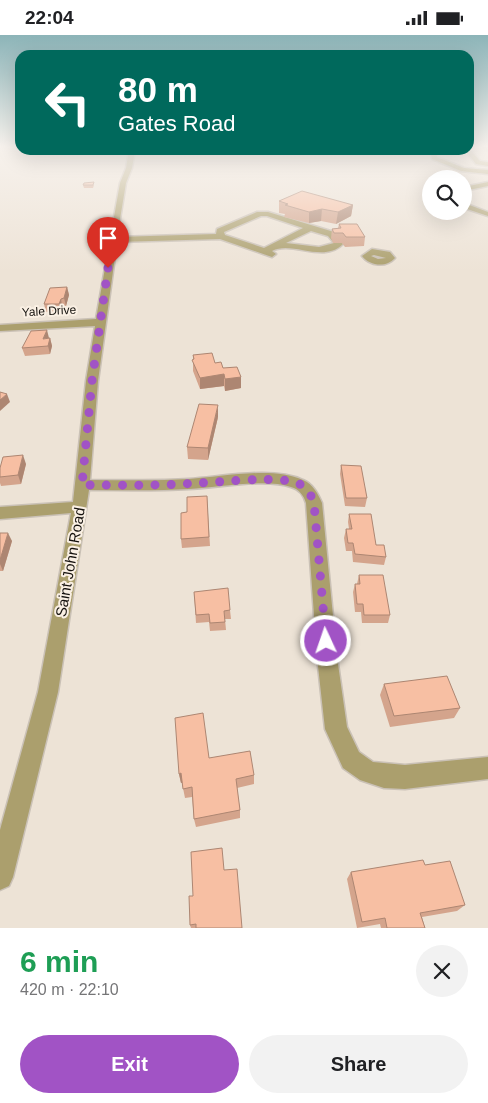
<!DOCTYPE html>
<meta charset="utf-8">
<style>
body{margin:0;font-family:Helvetica,sans-serif;background:#f2f2f2;color:#202124;height:100vh;display:flex;flex-direction:column;font-size:19px;white-space:nowrap}
*{box-sizing:border-box;margin:0}
p{font-size:16px;color:#757577}
.icon{flex:none;width:28px;height:28px;fill:none;stroke:currentColor;stroke-width:2;stroke-linecap:round;stroke-linejoin:round}
.map{position:relative;height:893px;overflow:hidden}
.panel{display:flex;flex-direction:column;background:#fff;flex:1}
.panel>*{flex:none}
.hud{position:absolute;left:15px;top:15px;width:459px;height:105px;border-radius:15px;box-shadow:0 5px 20px #0002;background:#00695c;color:#fff;overflow:hidden}
.controls{position:absolute;left:422px;top:135px;display:grid;gap:10px}
.controls a{display:grid;place-items:center;width:50px;height:50px;border-radius:50%;background:#fff;box-shadow:0 5px 20px #0002;font-size:25px}
.pin{position:absolute;display:grid;place-items:center;width:42px;height:42px;color:#fff;margin:-51px -21px;border-radius:50% 50% 50% 0;rotate:-45deg;box-shadow:0 0 5px #0007}
.pin .icon{rotate:45deg}
.me{position:absolute;width:55px;margin:-28px;rotate:357deg;stroke-linejoin:round;filter:drop-shadow(0 0 4px #0008)}
.turn{display:flex;align-items:center;gap:18px;height:105px;padding:0 20px;font-size:22px}
.turn .icon{width:65px;height:65px;stroke-width:2.5}
.turn b{display:block;font-size:35px;line-height:42px}
.round{display:grid;place-items:center;flex:none;width:52px;height:52px;border-radius:26px;background:#f2f2f2}
.headline{display:flex;align-items:center;justify-content:space-between;height:85px;padding:0 20px}
h1{font-size:30px;font-weight:800;line-height:38px;color:#1e9e55}
.primary-button{display:flex;gap:10px;margin-top:auto;padding:10px 20px}
.primary-button a{flex:1;height:58px;border-radius:30px;background:#a153c5;color:#fff;font-size:20px;font-weight:800;line-height:58px;text-align:center}
.primary-button a+a{background:#f2f2f2;color:#202124}
.status{display:flex;justify-content:space-between;align-items:center;height:35px;padding:0 25px;background:#fff;direction:ltr}
.status svg{height:14px;fill:currentColor}
.map>svg:first-child{display:block}
</style>
<div class="status"><b>22:04</b><svg viewBox="0 0 49 12"><path d="M0 12V9h3v3zM5 12V6h3v6zM10 12V3h3v9zM15 12V0h3v12zM26 1h20v11H26zM47 4h2v5h-2z"/></svg></div>
<div class="map">
<svg width="488" height="893" viewBox="0 0 488 893">
<rect width="100%" height="100%" fill="#ede3d6"/>
<g fill="none" stroke-linecap="round" stroke-linejoin="round">
<defs>
<g id="minor">
<polygon points="483,112 488,112 488,116"/>
<polygon points="469,113 480,126 488,127 488,131 476,129 465,115"/>
<path d="M129,115H135L132,133L126,148L117,202L216,199L217,194L257,177H268L334,197L343,209C323,229 292,205 272,216L276,219L272,222L220,204L117,207L98,346L90,445C123,445 156,446 189,444C222,442 273,431 303,445C313,449 318,459 322,468L337,622L347,692L359,717L373,727L405,730L488,722V744L405,754L384,753L360,745L343,733L325,694L317,622L306,468C304,461 299,454 291,452C265,443 217,453 189,454C156,456 122,455 89,455L58,657L13,842L9,851L0,855V795L38,657L71,478L0,484V472L73,467L86,346L95,291L0,296V290L96,284L120,148L126,133ZM261,181H267L303,193L264,213L225,200L224,197ZM311,196L328,201L334,208L319,212L286,208Z"/>
<polygon points="430,115 436,115 437,122 464,133 488,135 488,139 461,136 432,124"/>
<polygon points="488,147 488,151 464,156 464,152"/>
<polygon points="464,168 488,177 488,181 464,173"/>
<path d="M372,214L390,217L395,223C386,233 370,231 362,221ZM374,220L386,223L378,224L371,221Z"/>
</g>
</defs>
<!-- minor casing -->
<use href="#minor" stroke="#cac1b6" stroke-width="3"/>
<!-- minor -->
<use href="#minor" fill="#ab9f6d" fill-rule="evenodd"/>
</g>
<!-- wall -->
<g fill="#d4a48c">
<polygon points="83,150 94,150 93,153 84,153"/>
<polygon points="279,166 353,170 351,181 336,189 321,186 309,188 284,182 285,179 279,178"/>
<polygon points="339,189 365,202 364,211 345,212 342,208 333,208 331,203 332,194 338,193"/>
<polygon points="67,252 69,260 66,271 62,271 61,276 46,277 44,269"/>
<polygon points="49,303 50,303 52,311 50,319 25,321 22,313"/>
<polygon points="193,320 215,328 223,333 241,342 241,353 225,356 224,351 200,354 193,336"/>
<polygon points="218,382 208,425 188,424 187,412"/>
<polygon points="26,429 21,449 1,451 0,448 0,433"/>
<polygon points="341,430 367,463 365,472 345,471 340,439"/>
<polygon points="207,461 210,511 182,513 181,504 187,477"/>
<polygon points="349,479 386,522 384,530 353,527 352,516 346,516 344,503 346,494 349,494 348,487"/>
<polygon points="0,498 12,506 3,536 0,536"/>
<polygon points="359,540 390,580 388,588 362,588 361,577 355,577 353,557 355,549 357,549"/>
<polygon points="194,557 230,575 231,584 225,584 226,595 210,596 209,587 196,588"/>
<polygon points="384,649 460,673 454,683 390,692 380,660"/>
<polygon points="209,723 254,740 254,749 237,753 240,775 240,783 196,792 194,784 192,762 185,763 182,748 181,748 179,739"/>
<polygon points="425,830 465,870 457,876 422,882 425,893 381,893 380,889 357,893 347,844 351,837"/>
<polygon points="224,835 242,893 191,893 190,890 193,861"/>
</g>
<!-- shaded-wall -->
<g fill="#ad8672">
<polygon points="353,170 351,181 336,189 338,177"/>
<polygon points="322,174 321,186 309,188 309,177"/>
<polygon points="67,252 69,260 66,271 64,263"/>
<polygon points="61,264 62,271 61,276 59,269"/>
<polygon points="47,295 49,303 43,304"/>
<polygon points="50,303 52,311 50,319 48,311"/>
<polygon points="224,339 224,351 200,354 200,343"/>
<polygon points="241,342 241,353 225,356 225,344"/>
<polygon points="7,359 10,367 0,376 0,365"/>
<polygon points="218,370 218,382 208,425 208,413"/>
<polygon points="23,420 26,429 21,449 18,440"/>
<polygon points="8,498 12,506 3,536 0,529 0,525"/>
<polygon points="181,738 183,747 181,748 179,739"/>
</g>
<!-- building -->
<g fill="#f7bfa3" stroke="#ad8672">
<polygon points="94,147 93,150 83,150 84,148"/>
<polygon points="302,156 353,170 338,177 322,174 309,177 285,170 288,169 279,166"/>
<polygon points="339,189 357,189 365,202 346,202 343,198 334,198 332,194 341,193"/>
<polygon points="67,252 64,263 61,264 59,269 44,269 50,253"/>
<polygon points="47,295 43,304 50,303 48,311 22,313 31,296"/>
<polygon points="212,318 215,328 221,327 223,333 237,332 241,342 225,344 224,339 200,343 192,325 194,324 193,320"/>
<polygon points="0,357 7,359 0,365"/>
<polygon points="199,369 218,370 208,413 187,412"/>
<polygon points="23,420 18,440 0,442 0,433 3,422"/>
<polygon points="341,430 361,431 367,463 346,463"/>
<polygon points="207,461 209,502 181,504 181,478 187,477 187,462"/>
<polygon points="349,479 371,479 376,510 384,510 386,522 355,519 353,508 348,508 346,494 352,494"/>
<polygon points="0,498 8,498 0,525"/>
<polygon points="359,540 383,540 390,580 364,580 363,569 357,569 355,549 360,549"/>
<polygon points="228,553 230,575 224,576 225,587 210,588 209,579 196,580 194,557"/>
<polygon points="447,641 460,673 394,681 384,649"/>
<polygon points="203,678 209,723 250,716 254,740 236,744 240,775 194,784 192,752 183,754 181,738 179,739 175,683"/>
<polygon points="222,813 224,835 237,834 242,893 196,893 196,889 190,890 189,861 193,861 191,817"/>
<polygon points="423,825 425,830 450,826 465,870 420,878 425,893 387,893 385,883 362,887 351,837"/>
</g>
<!-- sky -->
<linearGradient id="sky" x2="0" y2="1"><stop stop-color="#8cb4b8"/><stop offset="0.47" stop-color="#f7f2ed"/><stop offset="1" stop-color="#f7f2ed" stop-opacity="0"/></linearGradient>
<rect width="488" height="237" fill="url(#sky)"/>
<g fill="none" stroke-linecap="round" stroke-linejoin="round">
<!-- route -->
<path stroke="#a153c5" stroke-width="9" stroke-dasharray="0 16.2" d="M108,233L92,346L82,450C120,450 159,451 197,448C225,447 264,442 290,446C303,448 310,456 314,468L326,606"/>
</g>
<g text-anchor="middle" dominant-baseline="central" stroke-width="4" stroke-linejoin="round" paint-order="stroke">
<!-- far-street labels -->
<g font-size="12" fill="#14110d" stroke="#faf0e4">
<text transform="translate(49 276) rotate(-3)">Yale Drive</text>
</g>
<!-- street labels -->
<g font-size="15" fill="#14110d" stroke="#faf0e4">
<text transform="translate(70 527) rotate(-80)">Saint John Road</text>
</g>
</g>
</svg>
<div class="controls">
<a><svg class="icon" aria-label="search" viewBox="0 0 24 24"><circle cx="10" cy="10" r="6"/><path d="M15 15l6 6"/></svg></a>
</div>
<div class="pin" style="left:108px;top:233px;background:#d93025"><svg class="icon" aria-label="arrive" viewBox="0 0 24 24"><path d="M6 21V4h12l-3 4 3 4H6"/></svg></div>
<svg class="me" style="left:326px;top:606px" viewBox="-20 -20 40 40"><circle r="17" fill="#a153c5" stroke="#fff" stroke-width="3"/><path d="M0-11L8 9 0 5-8 9z" fill="#fff"/></svg>
<div class="hud">
<div class="turn"><svg class="icon" aria-label="left" viewBox="0 0 24 24"><path d="M17 20v-9H6M10 6l-5 5 5 5"/></svg><div><b>80 m</b>Gates Road</div></div>
</div>
</div>
<section class="panel">
<div class="headline"><div><h1>6 min</h1><p>420 m · 22:10</p></div><a class="round"><svg class="icon" aria-label="close" viewBox="0 0 24 24"><path d="M6 6l12 12M18 6L6 18"/></svg></a></div>
<div class="primary-button"><a>Exit</a><a>Share</a></div>
</section>
